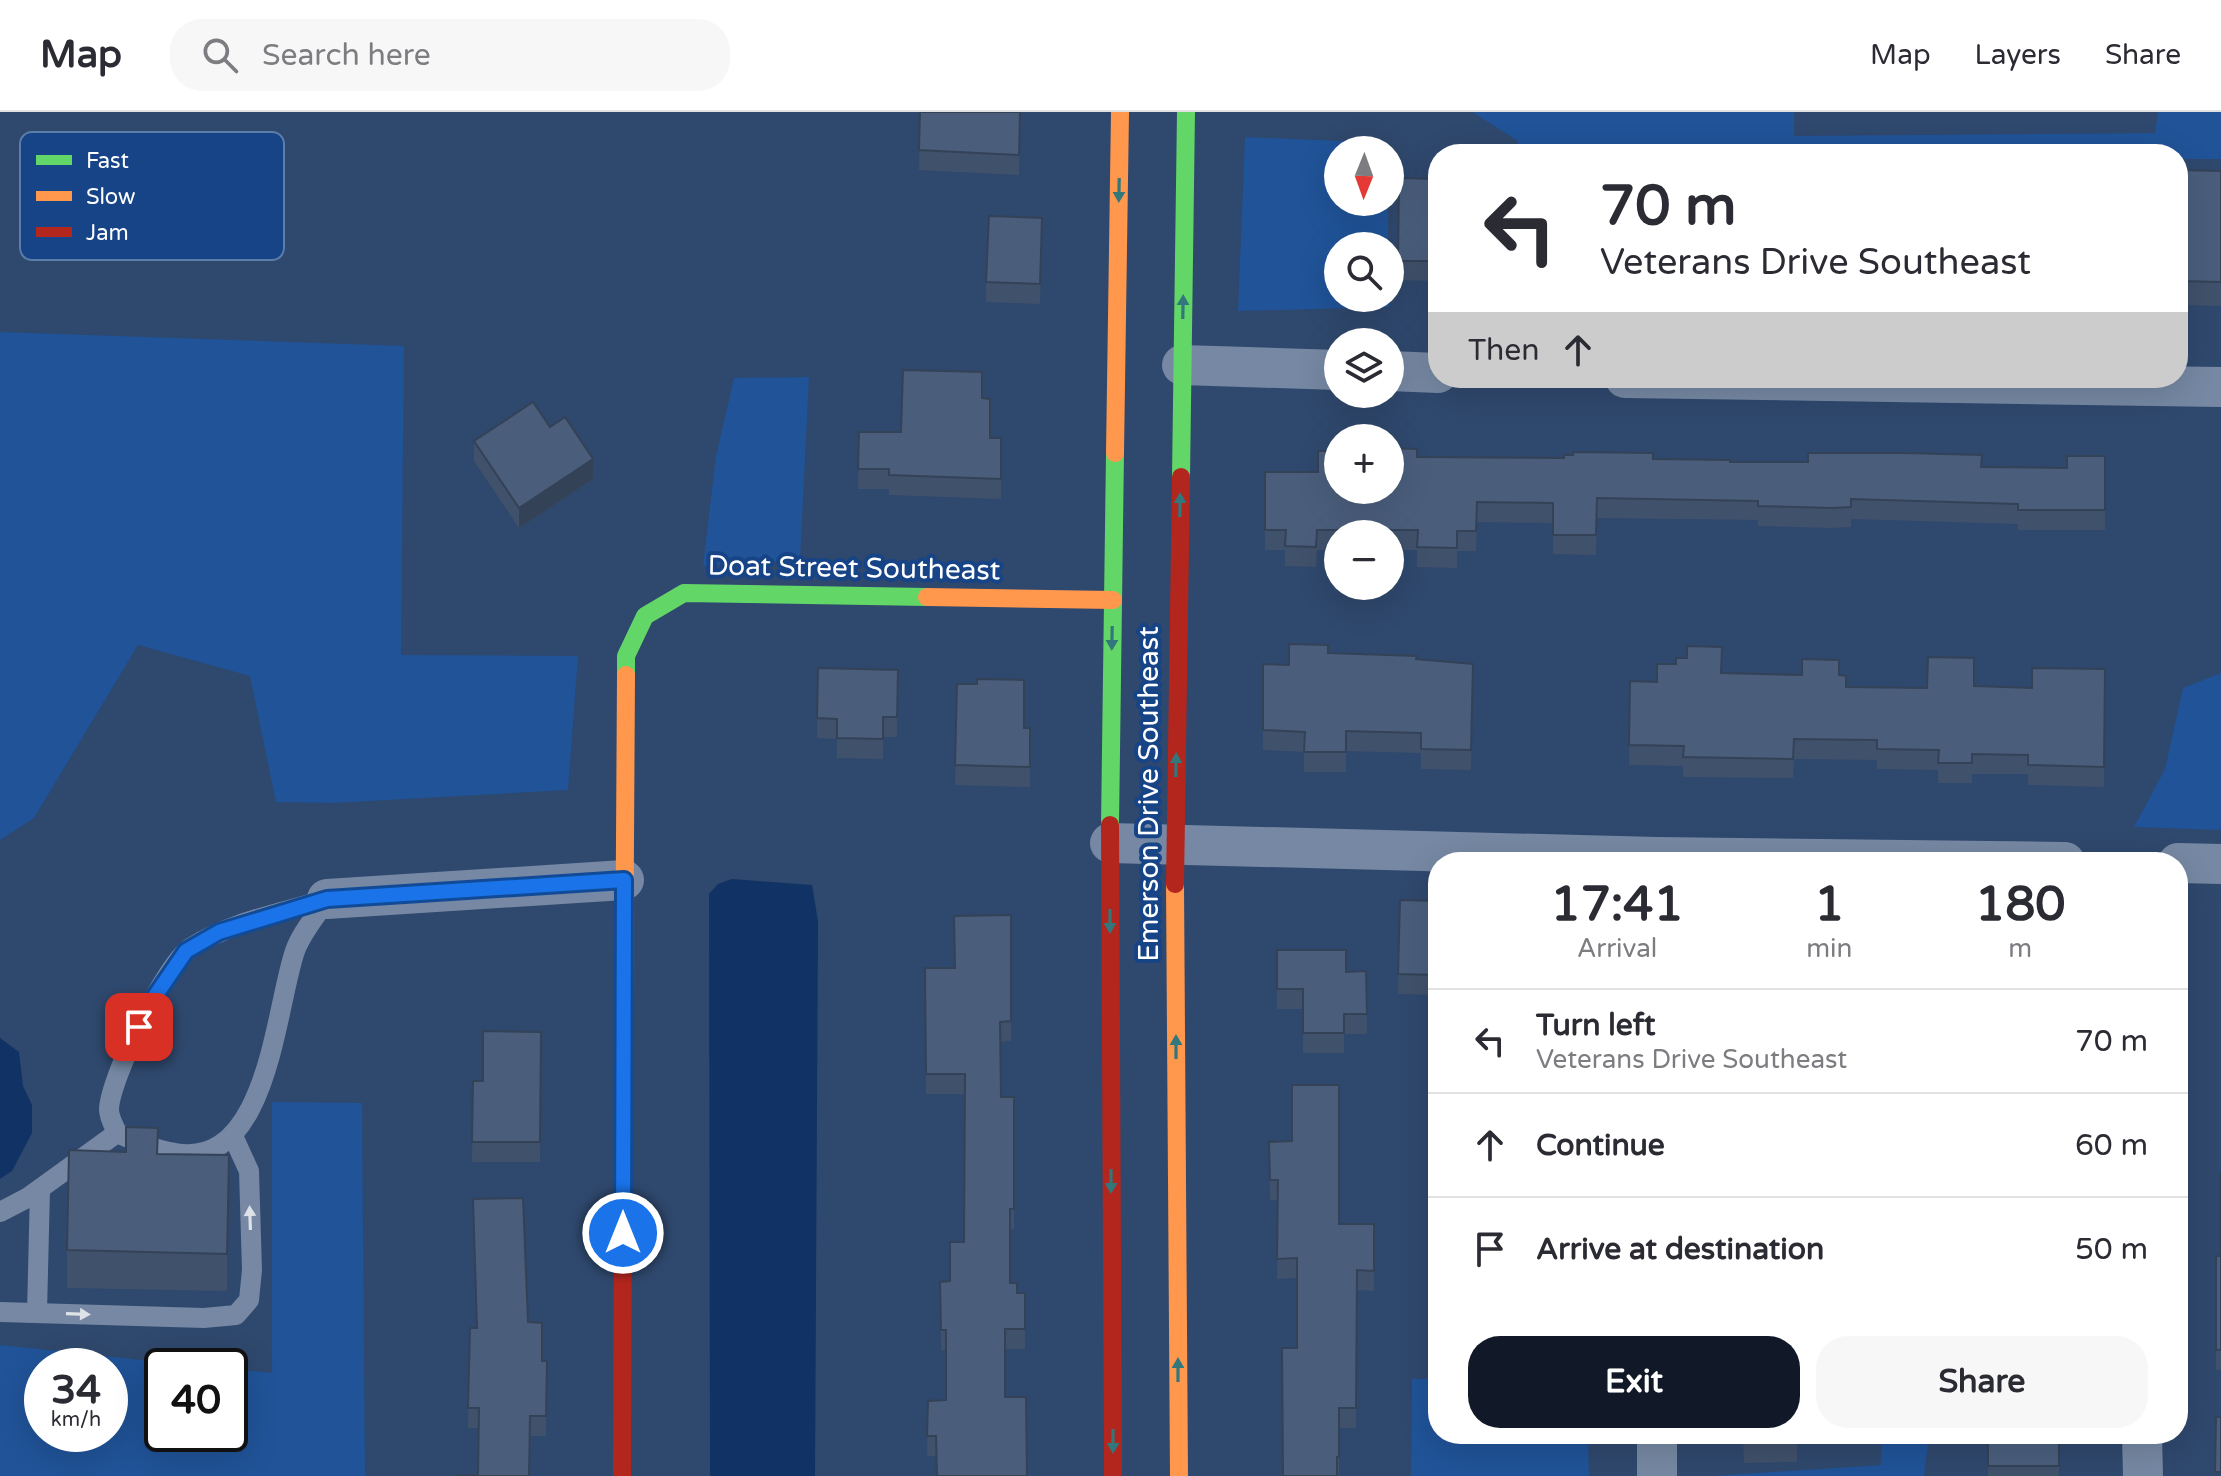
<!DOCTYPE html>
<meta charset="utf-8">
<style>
body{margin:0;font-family:"Varela Round",sans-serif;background:#f7f7f7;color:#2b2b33;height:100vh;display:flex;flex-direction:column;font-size:30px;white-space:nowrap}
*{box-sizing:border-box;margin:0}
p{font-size:26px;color:#7c7c81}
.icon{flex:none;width:44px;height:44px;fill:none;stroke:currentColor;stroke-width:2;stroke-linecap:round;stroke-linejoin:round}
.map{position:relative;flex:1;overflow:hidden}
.drawer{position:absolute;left:1428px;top:740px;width:760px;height:592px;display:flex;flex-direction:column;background:#fff;border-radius:32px;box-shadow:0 8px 32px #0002}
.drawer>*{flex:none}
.hud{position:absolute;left:1428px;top:32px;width:760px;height:244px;border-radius:32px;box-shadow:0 8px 32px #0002;background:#fff;color:#2b2b33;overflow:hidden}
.needle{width:52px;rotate:181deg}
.buttons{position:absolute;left:1324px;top:24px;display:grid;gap:16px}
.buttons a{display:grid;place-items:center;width:80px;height:80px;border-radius:50%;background:#fff;box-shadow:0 8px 32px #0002;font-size:40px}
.speed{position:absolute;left:24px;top:1236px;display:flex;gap:16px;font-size:40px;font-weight:700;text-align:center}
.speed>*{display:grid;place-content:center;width:104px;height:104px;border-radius:50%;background:#fff;box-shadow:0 8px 32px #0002;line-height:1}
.speed small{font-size:20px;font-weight:400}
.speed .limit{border:4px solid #111;border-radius:12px;background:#fff;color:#111}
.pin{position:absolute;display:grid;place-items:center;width:68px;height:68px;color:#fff;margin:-34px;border-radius:16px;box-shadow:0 4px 12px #0006}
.me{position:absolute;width:88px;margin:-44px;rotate:0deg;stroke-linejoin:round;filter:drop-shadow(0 0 6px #0008)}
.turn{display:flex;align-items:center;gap:28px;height:168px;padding:0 40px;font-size:36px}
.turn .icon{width:104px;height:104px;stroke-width:2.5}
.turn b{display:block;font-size:56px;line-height:68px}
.then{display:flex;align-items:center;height:76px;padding:0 40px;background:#0003;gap:16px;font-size:30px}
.eta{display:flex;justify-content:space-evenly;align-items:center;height:136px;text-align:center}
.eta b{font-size:48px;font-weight:800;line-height:56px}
.button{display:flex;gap:16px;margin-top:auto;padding:16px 40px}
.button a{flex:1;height:92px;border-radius:32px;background:#111827;color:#fff;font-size:32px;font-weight:800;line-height:92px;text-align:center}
.button a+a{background:#f7f7f7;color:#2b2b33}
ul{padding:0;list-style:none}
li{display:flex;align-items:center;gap:24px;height:104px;padding:0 40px;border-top:2px solid #e1e1e2}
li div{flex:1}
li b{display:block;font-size:30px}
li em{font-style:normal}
header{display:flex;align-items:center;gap:48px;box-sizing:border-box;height:112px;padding:0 40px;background:#fff;border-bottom:2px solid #e1e1e2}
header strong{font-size:38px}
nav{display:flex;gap:44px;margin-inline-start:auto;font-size:28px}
.search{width:560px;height:72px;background:#f7f7f7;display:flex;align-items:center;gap:20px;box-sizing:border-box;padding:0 28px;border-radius:32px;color:#7c7c81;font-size:30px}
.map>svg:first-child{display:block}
</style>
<header>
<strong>Map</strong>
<div class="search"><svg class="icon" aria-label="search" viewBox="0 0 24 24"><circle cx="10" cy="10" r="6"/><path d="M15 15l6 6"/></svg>Search here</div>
<nav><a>Map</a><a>Layers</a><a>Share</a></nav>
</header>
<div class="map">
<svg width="2221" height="1364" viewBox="0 0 2221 1364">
<rect width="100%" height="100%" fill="#2f486d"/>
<!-- green -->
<g fill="#205398" fill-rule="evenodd">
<polygon points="1472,0 1794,0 1794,24 2155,21 2158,0 2221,0 2221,47 2178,47 2178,42 1518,42 1518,29"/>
<polygon points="1245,25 1387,31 1387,38 1338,38 1338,90 1388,90 1388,134 1338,134 1338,186 1389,186 1389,195 1238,199"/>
<polygon points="0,220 404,234 401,543 578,544 568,678 333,691 276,690 250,564 138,533 34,706 0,728"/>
<polygon points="809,265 800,448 703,454 716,344 734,266"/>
<polygon points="2221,561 2221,718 2134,715 2165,657 2183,576"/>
<path d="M272,990L362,991L365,1364H0V1233L198,1254H162V1322H230V1257L272,1261ZM42,1254H110V1322H42Z"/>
<polygon points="1412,1267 1438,1267 1438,1322 1588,1322 1589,1364 1411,1364"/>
<polygon points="1882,1322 1929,1322 1924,1364 1711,1364 1881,1353"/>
</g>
<!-- water -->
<g fill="#113264">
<polygon points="732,767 812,773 818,809 815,1364 710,1364 709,782 718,772"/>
<polygon points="0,926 19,940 23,974 32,993 32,1021 12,1059 0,1067"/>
</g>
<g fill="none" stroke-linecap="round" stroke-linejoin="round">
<!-- lane -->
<g stroke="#7688a3" stroke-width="20">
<path d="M327,787C317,803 301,821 295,839C275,897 268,1058 175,1041C155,1038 135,1029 117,1021C114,1014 109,1005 109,998C109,968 166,852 190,836C230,810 282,801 327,787Z"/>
<polyline points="0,1100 27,1086 117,1021"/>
<polyline points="0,1200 204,1206 236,1203 249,1188 252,1158 249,1059 233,1024"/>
<polyline points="37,1201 40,1077"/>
</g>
<!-- street -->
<g stroke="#7688a3" stroke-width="40">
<polyline points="1182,253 1338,258"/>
<polyline points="1390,259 1438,261"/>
<polyline points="1625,266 2221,275"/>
<polyline points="1110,731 1657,745 2065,750"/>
<polyline points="2178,751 2221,752"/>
<polyline points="327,787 624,768"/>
<polyline points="1657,1322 1657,1364"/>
<polyline points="2142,1322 2143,1364"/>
</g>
<!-- fast -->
<g stroke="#63d668" stroke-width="18">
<polyline points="1181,365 1186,0"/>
<polyline points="626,563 626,544 645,504 684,481 927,485"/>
<polyline points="1110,713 1115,341"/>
</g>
<!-- slow -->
<g stroke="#ff974d" stroke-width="18">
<polyline points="1115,341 1120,0"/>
<polyline points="927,485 1113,488"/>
<polyline points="1175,772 1179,1364"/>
<polyline points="623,1058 626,563"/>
</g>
<!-- jam -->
<g stroke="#b3261e" stroke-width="18">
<polyline points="1110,713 1113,1364"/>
<polyline points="1175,772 1181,365"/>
<polyline points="622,1364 623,1058"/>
</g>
</g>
<!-- wall -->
<g fill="#40516b">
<polygon points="920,0 1020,0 1019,63 919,58"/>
<polygon points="2178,58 2221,59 2221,194 2178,193"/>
<polygon points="1399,66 1438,67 1438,169 1398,168"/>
<polygon points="1042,126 1040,192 986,190 986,170"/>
<polygon points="982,286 990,326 1001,326 1001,387 889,383 889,377 858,377 859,320 901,320"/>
<polygon points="550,315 593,367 519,416 474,349 474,329"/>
<polygon points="2105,344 2105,418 2018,418 2018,412 1851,407 1851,415 1832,416 1758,414 1758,408 1597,406 1596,443 1553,442 1553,411 1477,410 1476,439 1457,439 1457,456 1417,455 1417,438 1390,438 1390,422 1338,422 1338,438 1317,438 1316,455 1285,454 1285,438 1265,438 1265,360 1318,360 1417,345 1653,347 1982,355 2067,356"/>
<polygon points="1328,541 1473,552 1471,658 1421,657 1421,641 1346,639 1346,660 1304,660 1304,640 1263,638 1263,552 1289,553"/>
<polygon points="1687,546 1722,561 1839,563 1846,575 1927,576 1974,574 2032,576 2105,557 2104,675 2028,673 2028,662 1972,662 1972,671 1938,671 1938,658 1877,657 1877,648 1794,647 1793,666 1683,665 1683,654 1629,653 1630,569 1657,570 1676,552"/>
<polygon points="818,556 898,558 897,625 883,625 883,647 837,646 837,627 817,626"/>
<polygon points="957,572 1024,616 1030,616 1030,675 955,673"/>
<polygon points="1400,788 1438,789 1438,883 1398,882"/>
<polygon points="1011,803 1011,929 1001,930 1001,985 1014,985 1014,1117 1010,1117 1010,1171 1017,1181 1025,1181 1025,1237 1005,1237 936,1344 927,1344 928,1289 946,1288 946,1238 941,1238 940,1170 950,1169 964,1130 965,982 926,982 925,856 954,856"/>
<polygon points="1277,838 1346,860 1366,859 1367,922 1344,922 1344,941 1303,941 1303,897 1277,897"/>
<polygon points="541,920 540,1050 472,1050 473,969 483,969"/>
<polygon points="1269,1030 1339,1112 1374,1159 1374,1179 1357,1178 1356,1316 1339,1316 1339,1364 1283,1364 1297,1236 1297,1166 1277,1167 1278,1088 1270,1088"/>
<polygon points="158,1042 229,1081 227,1179 67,1176 67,1138"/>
<polygon points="2221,1061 2221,1258 2216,1258 2216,1144 2220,1144"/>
<polygon points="473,1087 528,1210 542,1249 547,1249 546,1324 530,1324 478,1363 478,1316 468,1316 470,1216 477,1216"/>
<polygon points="1743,1322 1797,1330 1797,1350 1744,1351"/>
<rect x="1988" y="1322" width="71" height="42"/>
</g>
<!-- shaded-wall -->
<g fill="#344257">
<polygon points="593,347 593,367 519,416 519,396"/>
<polygon points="229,1043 229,1081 227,1179 227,1142"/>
</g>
<!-- building -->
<g fill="#4a5e7c" stroke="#344257" stroke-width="2">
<polygon points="920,0 1020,0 1019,43 919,38"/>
<polygon points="2178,58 2221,59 2221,170 2178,169"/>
<polygon points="1399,66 1438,67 1438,149 1398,149"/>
<polygon points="989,104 1042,106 1040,172 986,170"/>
<polygon points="903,258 982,260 982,286 990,287 990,326 1001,326 1001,367 889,363 889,357 858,357 859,320 901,320"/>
<polygon points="533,290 550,315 565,305 593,347 519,396 474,329"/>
<polygon points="1390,336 1417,337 1417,345 1564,346 1564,343 1573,343 1573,340 1653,341 1653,347 1730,348 1730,350 1808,350 1808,341 1902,341 1982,343 1981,355 2067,356 2067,344 2105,344 2105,398 2018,398 2018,392 1851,387 1851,395 1832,396 1758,394 1758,389 1597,386 1596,423 1553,423 1553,391 1477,390 1476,419 1457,419 1457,436 1417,435 1418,418 1317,418 1316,435 1285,434 1286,418 1265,418 1265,360 1318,360 1318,339 1338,339 1338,378 1390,378"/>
<polygon points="1289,532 1328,533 1328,541 1417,544 1416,547 1473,552 1471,638 1421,637 1421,621 1346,619 1346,640 1304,640 1305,620 1263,618 1263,552 1289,553"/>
<polygon points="1687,534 1722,535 1721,561 1802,563 1802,547 1839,548 1839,563 1846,564 1846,575 1927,576 1928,545 1974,546 1974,574 2032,576 2032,556 2105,557 2104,655 2028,653 2028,643 1972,642 1972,651 1938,651 1939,638 1877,637 1877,628 1794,627 1793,647 1683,645 1684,634 1629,633 1630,569 1657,570 1657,552 1676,552 1676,546 1687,546"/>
<polygon points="818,556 898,558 897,605 883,605 883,627 837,626 837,607 817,606"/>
<polygon points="977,567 1024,568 1024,616 1030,616 1030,655 955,653 957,572 977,572"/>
<polygon points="1400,788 1438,789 1438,863 1398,862"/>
<polygon points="1011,803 1011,909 1000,910 1001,985 1014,985 1014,1097 1010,1097 1010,1171 1017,1171 1017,1181 1025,1181 1025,1217 1005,1217 1005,1285 1026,1285 1027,1364 937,1364 936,1324 927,1324 928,1289 946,1288 946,1218 941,1218 940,1170 950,1169 950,1130 964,1130 965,962 926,962 925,856 955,856 954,804"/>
<polygon points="1277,838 1346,838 1346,860 1366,859 1367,902 1344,902 1344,921 1303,921 1303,877 1277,877"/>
<polygon points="483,919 541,920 540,1030 472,1030 473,969 483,969"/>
<polygon points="1292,973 1339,973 1339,1112 1374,1112 1374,1159 1357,1158 1356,1296 1339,1296 1339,1345 1337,1345 1337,1364 1283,1364 1282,1236 1297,1236 1297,1146 1277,1147 1278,1068 1270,1068 1269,1030 1292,1029"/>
<polygon points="126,1015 158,1016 157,1042 229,1043 227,1142 67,1138 69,1038 126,1040"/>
<polygon points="2220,1061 2221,1061 2221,1238 2216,1238 2216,1144 2220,1144"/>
<polygon points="523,1086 528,1210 542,1211 542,1249 547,1249 546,1304 530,1304 529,1364 456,1364 478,1363 479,1296 468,1296 470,1216 477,1216 473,1087"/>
<polygon points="2216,1305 2221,1305 2221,1360 2215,1360"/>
<polygon points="1744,1322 1796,1322 1797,1330 1744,1331"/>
<rect x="1988" y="1322" width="71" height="32"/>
</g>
<!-- one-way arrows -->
<defs><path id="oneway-solid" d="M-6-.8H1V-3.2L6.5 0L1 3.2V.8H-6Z" transform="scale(2)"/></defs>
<g fill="#31777c">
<use href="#oneway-solid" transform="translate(1119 78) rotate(91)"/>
<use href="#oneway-solid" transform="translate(1183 195) rotate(-89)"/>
<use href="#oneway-solid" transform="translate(1180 393) rotate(-89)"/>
<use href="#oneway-solid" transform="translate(1112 526) rotate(91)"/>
<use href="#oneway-solid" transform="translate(1176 653) rotate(-89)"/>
<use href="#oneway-solid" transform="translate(1110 809) rotate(90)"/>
<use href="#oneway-solid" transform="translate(1176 935) rotate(-90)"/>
<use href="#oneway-solid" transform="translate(1111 1069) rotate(90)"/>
<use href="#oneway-solid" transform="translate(1178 1258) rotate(-90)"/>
<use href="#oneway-solid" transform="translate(1113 1329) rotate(90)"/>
</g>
<g fill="#dde1e8">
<use href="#oneway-solid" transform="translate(250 1106) rotate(-92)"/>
<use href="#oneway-solid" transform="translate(78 1202) rotate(2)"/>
</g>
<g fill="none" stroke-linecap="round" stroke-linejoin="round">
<defs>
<polyline id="route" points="139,915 151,890 186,839 219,820 327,787 624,768 623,1121"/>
</defs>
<!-- route casing -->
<use href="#route" stroke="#114b97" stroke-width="20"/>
<!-- route -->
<use href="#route" stroke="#1a73e8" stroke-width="14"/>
</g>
<g text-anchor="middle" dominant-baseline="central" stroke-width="8" stroke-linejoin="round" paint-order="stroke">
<!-- street labels -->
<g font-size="28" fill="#fff" stroke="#164486">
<text transform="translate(854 456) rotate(1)">Doat Street Southeast</text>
<text transform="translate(1149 682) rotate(-90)">Emerson Drive Southeast</text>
</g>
</g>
<!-- legend -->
<rect x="20" y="20" width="264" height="128" rx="12" fill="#164486" stroke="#5c7caa" stroke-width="2"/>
<rect x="36" y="43" width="36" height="10" fill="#63d668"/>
<rect x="36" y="79" width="36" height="10" fill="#ff974d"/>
<rect x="36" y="115" width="36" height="10" fill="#b3261e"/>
<g font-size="22" fill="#fff">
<text x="86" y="56">Fast</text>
<text x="86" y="92">Slow</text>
<text x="86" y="128">Jam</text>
</g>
</svg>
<div class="buttons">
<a><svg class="needle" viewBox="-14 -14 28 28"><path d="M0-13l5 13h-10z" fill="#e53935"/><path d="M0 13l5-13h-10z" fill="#7c7c81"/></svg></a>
<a><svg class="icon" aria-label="search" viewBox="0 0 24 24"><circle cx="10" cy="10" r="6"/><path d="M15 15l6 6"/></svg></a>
<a><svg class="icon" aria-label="layers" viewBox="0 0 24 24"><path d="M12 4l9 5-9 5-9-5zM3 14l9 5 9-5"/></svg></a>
<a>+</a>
<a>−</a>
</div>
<div class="speed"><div>34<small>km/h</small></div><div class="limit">40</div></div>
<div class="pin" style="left:139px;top:915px;background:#d93025"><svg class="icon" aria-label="arrive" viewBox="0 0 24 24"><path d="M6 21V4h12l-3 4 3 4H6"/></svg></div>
<svg class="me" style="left:623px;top:1121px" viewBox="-20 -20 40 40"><circle r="17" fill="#1a73e8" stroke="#fff" stroke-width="3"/><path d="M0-11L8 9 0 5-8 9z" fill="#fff"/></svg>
<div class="hud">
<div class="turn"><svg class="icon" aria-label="left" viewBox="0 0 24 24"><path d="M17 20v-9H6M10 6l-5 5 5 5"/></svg><div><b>70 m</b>Veterans Drive Southeast</div></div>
<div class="then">Then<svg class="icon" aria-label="ahead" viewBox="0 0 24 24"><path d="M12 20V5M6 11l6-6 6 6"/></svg></div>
</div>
<section class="drawer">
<div class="eta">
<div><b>17:41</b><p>Arrival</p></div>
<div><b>1</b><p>min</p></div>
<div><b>180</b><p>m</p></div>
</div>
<ul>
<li><svg class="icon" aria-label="left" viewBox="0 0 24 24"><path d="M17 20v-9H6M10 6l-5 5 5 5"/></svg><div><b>Turn left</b><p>Veterans Drive Southeast</p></div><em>70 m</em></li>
<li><svg class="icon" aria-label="ahead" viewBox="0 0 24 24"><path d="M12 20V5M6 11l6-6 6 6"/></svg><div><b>Continue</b></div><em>60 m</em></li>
<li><svg class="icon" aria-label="arrive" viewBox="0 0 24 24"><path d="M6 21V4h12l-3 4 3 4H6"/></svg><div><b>Arrive at destination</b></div><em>50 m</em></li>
</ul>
<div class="button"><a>Exit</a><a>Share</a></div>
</section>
</div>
